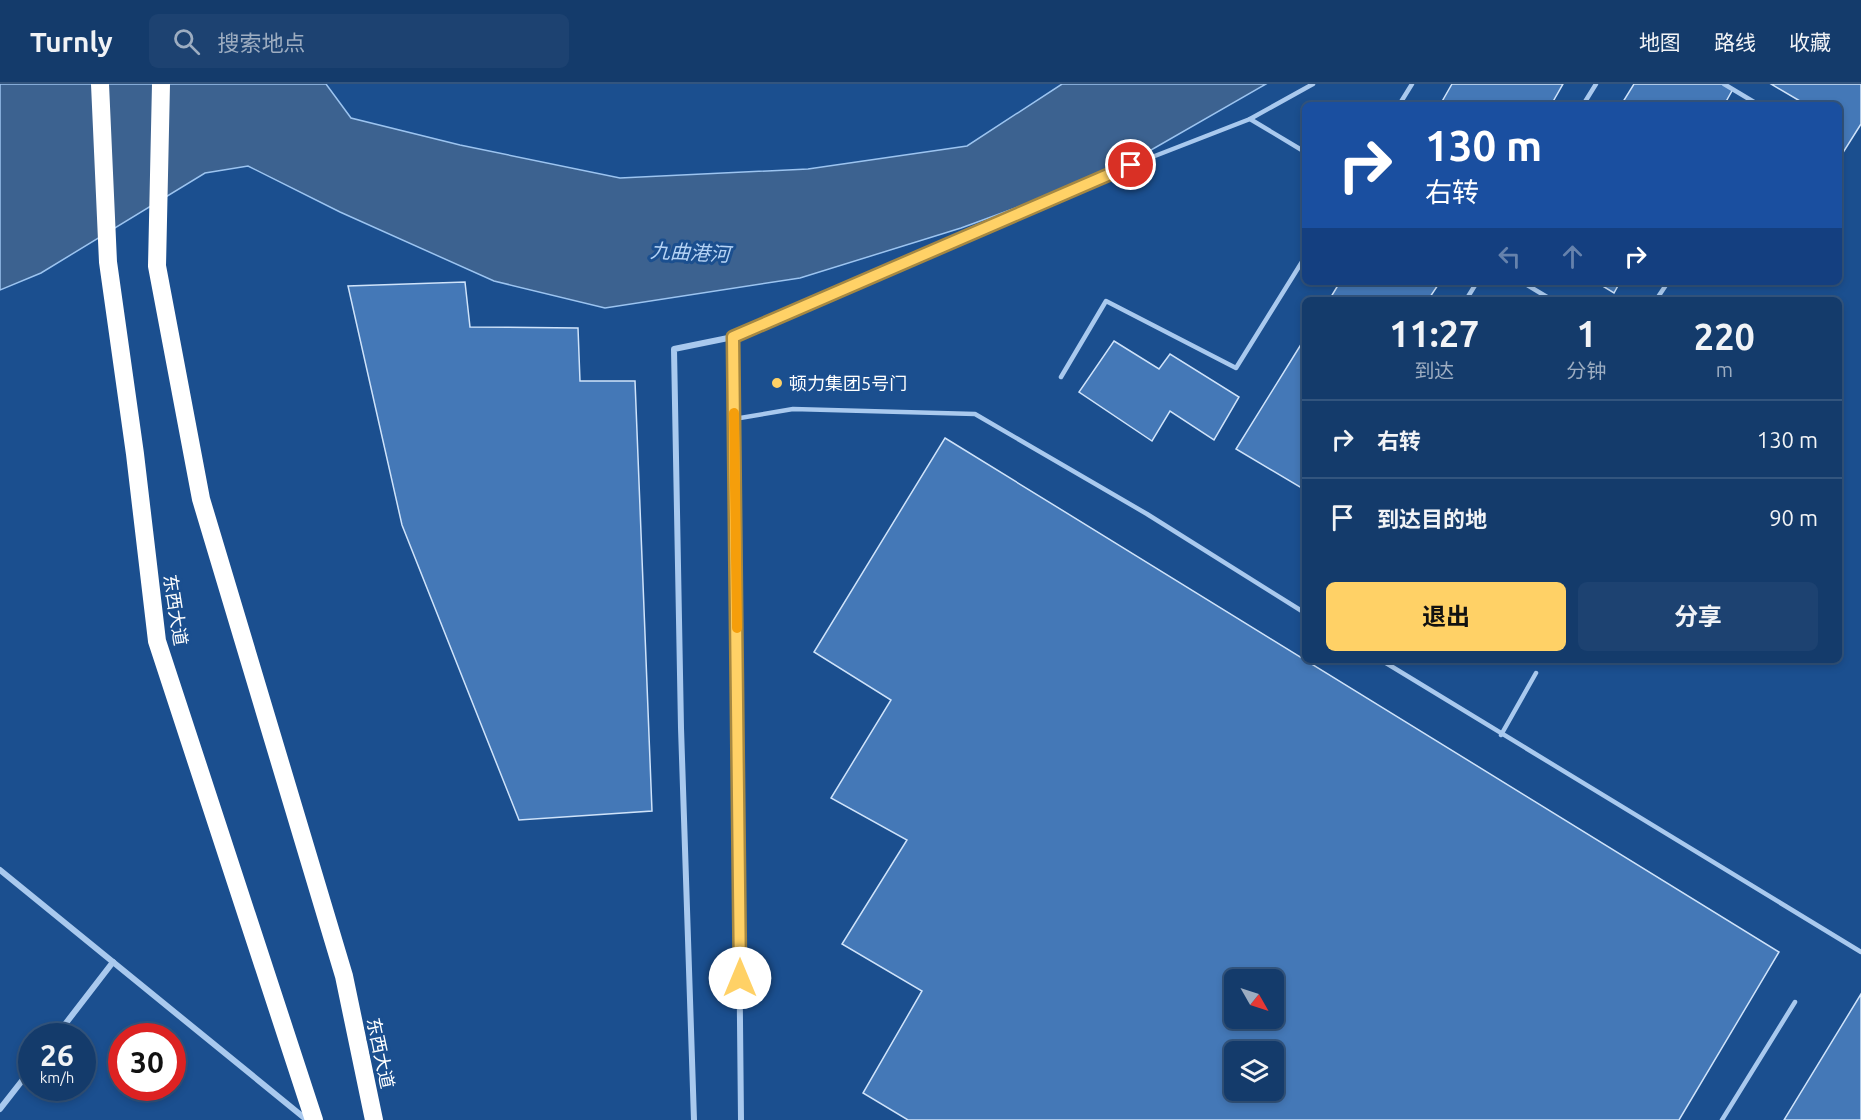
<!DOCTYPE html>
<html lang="zh">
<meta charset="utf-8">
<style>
body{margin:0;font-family:Ubuntu,"Noto Sans SC",sans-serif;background:#1d4271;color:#f1f3f6;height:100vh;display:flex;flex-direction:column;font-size:22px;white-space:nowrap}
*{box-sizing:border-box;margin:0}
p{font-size:20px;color:#9dadc1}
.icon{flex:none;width:33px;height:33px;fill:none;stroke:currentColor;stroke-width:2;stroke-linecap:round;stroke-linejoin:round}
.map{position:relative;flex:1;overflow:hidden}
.side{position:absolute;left:1302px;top:213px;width:540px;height:366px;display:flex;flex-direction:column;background:#143b6b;border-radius:9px;box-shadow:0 3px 9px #0003,0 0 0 2px #33557e}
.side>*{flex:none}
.top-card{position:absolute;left:1302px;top:18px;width:540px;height:183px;border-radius:9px;box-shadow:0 3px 9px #0003,0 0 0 2px #33557e;background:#1a4fa0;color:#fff;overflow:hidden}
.needle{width:39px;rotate:129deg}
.buttons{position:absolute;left:1224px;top:885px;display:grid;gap:12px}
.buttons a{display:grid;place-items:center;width:60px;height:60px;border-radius:9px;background:#143b6b;box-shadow:0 3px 9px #0003,0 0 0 2px #33557e;font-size:30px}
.speed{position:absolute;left:18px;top:939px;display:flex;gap:12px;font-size:30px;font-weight:700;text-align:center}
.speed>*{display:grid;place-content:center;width:78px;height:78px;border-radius:50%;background:#143b6b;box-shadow:0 3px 9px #0003,0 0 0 2px #33557e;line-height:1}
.speed small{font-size:15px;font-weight:400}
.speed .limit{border:9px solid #d22;background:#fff;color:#111}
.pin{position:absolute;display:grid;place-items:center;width:51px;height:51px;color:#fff;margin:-26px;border:3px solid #fff;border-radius:50%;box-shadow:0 2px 6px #0007}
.me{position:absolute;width:66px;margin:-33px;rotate:0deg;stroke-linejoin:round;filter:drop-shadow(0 0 4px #0008)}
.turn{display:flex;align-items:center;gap:21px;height:126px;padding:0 24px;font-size:27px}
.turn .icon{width:78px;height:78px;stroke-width:2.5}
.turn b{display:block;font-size:42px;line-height:51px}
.lanes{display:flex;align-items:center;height:57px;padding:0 24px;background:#0003;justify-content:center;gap:30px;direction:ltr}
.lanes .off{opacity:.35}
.eta{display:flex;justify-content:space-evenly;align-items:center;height:102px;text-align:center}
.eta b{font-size:36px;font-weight:700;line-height:42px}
.button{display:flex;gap:12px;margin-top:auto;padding:12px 24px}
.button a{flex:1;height:69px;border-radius:9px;background:#ffd166;color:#111;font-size:24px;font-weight:700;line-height:69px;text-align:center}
.button a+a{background:#1d4271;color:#f1f3f6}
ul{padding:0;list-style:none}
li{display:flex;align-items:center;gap:18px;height:78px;padding:0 24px;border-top:2px solid #33557e}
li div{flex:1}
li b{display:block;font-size:22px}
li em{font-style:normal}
header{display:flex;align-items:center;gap:36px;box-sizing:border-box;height:84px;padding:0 30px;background:#143b6b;border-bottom:2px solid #33557e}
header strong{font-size:28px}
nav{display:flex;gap:33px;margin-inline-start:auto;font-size:21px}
.search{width:420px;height:54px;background:#1d4271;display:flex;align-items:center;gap:15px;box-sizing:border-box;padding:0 21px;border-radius:9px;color:#9dadc1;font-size:22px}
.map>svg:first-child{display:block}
</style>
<header>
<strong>Turnly</strong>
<div class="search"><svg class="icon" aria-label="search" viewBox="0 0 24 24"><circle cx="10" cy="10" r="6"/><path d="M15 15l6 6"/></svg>搜索地点</div>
<nav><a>地图</a><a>路线</a><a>收藏</a></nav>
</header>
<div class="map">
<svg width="1861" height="1036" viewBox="0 0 1861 1036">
<rect width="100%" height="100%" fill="#1b4f8f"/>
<!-- water -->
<polygon fill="#3c6290" stroke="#9cc4f0" stroke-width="1.5" points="0,0 326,0 351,34 460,61 620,94 808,85 967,62 1062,0 1266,0 1111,89 961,144 800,194 605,224 494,197 340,128 248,82 205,89 41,189 0,206"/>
<!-- building -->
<g fill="#4478b7" stroke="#cfe3fa" stroke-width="1.5" fill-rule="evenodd">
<polygon points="1452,0 1563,0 1551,21 1440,21"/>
<polygon points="1634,0 1724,0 1733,5 1724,21 1621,21"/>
<polygon points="1771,0 1861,0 1861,40 1839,75 1839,21 1797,21 1800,17"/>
<polygon points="465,198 470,243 578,244 580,297 635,297 652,727 519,736 402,441 348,202"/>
<polygon points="1340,198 1440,198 1428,216 1329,216"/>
<polygon points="1596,198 1620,198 1614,209"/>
<polygon points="1305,254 1305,406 1236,365"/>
<polygon points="1114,257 1159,285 1170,270 1239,313 1214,356 1170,327 1152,357 1079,308"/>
<path d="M945,354L1779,868L1679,1036H908L863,1009L922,907L842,860L907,756L831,714L891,616L814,568ZM1234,896H1274V934H1234ZM1234,968H1274V1006H1234Z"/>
<polygon points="1861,910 1861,1036 1784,1036"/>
</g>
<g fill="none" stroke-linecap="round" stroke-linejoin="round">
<!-- lane -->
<g stroke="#a9c9ee" stroke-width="4.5">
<polyline points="1724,0 1759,21"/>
<polyline points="1399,21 1412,0"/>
<polyline points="1583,21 1596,0"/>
<polyline points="1250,35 1313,0"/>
<polyline points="1522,198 1552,216"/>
<polyline points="1466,216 1477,198"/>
<polyline points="1656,216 1668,198"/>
<polyline points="733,253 1111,89 1250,35 1305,68"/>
<polyline points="1061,293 1106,217 1236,284 1305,173"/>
<polyline points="734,335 793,325 975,330 1147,430 1305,529"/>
<polyline points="1381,576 1861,868"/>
<polyline points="1501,651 1536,589"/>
<polyline points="1722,1036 1795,918"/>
</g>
<!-- street -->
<g stroke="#a9c9ee" stroke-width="6">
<polyline points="0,786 307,1036"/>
<polyline points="56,952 113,878"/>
<polyline points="0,1025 32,984"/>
<polyline points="694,1036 681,644 674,265 733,253 741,1036"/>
</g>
<!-- highway -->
<g stroke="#fff" stroke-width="18">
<polyline points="100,0 108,178 135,370 157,557 314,1036"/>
<polyline points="161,0 157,182 201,415 344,892 374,1036"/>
</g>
</g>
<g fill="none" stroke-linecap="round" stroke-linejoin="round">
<defs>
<polyline id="route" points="740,894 733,253 1131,81"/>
</defs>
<!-- route casing -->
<use href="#route" stroke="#a68842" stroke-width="15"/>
<!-- route -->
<use href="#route" stroke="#ffd166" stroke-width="10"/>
<!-- slow -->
<polyline stroke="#f59e0b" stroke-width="10" points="734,329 737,544"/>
</g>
<!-- markers -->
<circle fill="#ffd166" stroke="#1b4f8f" stroke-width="2" cx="777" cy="299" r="6"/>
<g text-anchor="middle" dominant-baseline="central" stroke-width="6" stroke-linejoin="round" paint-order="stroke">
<!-- poi labels -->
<g font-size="18" fill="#fff" stroke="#1b4f8f" text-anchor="start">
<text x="789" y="299">顿力集团5号门</text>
</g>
<!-- street labels -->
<g font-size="18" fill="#fff" stroke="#1b4f8f">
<text transform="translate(176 526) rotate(81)">东西大道</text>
<text transform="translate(381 969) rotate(78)">东西大道</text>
</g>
<!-- water labels -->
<g font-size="20" font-style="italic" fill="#b5d3f5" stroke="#1b4f8f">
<text transform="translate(690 168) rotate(3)">九曲港河</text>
</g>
</g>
</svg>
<div class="buttons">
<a><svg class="needle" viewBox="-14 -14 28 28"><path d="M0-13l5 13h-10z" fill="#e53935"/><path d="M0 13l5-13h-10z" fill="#9dadc1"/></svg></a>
<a><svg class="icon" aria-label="layers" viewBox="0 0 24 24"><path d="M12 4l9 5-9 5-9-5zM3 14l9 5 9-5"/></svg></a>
</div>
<div class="speed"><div>26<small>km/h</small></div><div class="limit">30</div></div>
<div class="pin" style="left:1131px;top:81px;background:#d93025"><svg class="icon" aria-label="arrive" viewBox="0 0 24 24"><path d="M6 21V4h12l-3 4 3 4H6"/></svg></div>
<svg class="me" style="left:740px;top:894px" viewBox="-20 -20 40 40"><circle r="19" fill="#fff"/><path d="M0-13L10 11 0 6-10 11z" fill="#ffd166"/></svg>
<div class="top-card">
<div class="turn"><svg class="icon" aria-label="right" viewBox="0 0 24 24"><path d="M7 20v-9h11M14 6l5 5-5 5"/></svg><div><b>130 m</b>右转</div></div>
<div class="lanes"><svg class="icon off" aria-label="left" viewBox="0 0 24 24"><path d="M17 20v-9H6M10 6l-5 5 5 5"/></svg><svg class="icon off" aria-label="ahead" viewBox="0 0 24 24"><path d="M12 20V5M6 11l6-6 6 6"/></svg><svg class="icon" aria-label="right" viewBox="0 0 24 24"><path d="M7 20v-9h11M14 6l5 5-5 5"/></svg></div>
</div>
<section class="side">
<div class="eta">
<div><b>11:27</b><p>到达</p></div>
<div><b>1</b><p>分钟</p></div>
<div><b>220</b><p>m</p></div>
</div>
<ul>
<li><svg class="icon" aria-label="right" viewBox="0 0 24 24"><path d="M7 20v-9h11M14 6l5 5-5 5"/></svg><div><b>右转</b></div><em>130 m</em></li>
<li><svg class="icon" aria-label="arrive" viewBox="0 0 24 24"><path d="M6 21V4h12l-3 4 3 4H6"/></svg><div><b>到达目的地</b></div><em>90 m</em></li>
</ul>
<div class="button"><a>退出</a><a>分享</a></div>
</section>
</div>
